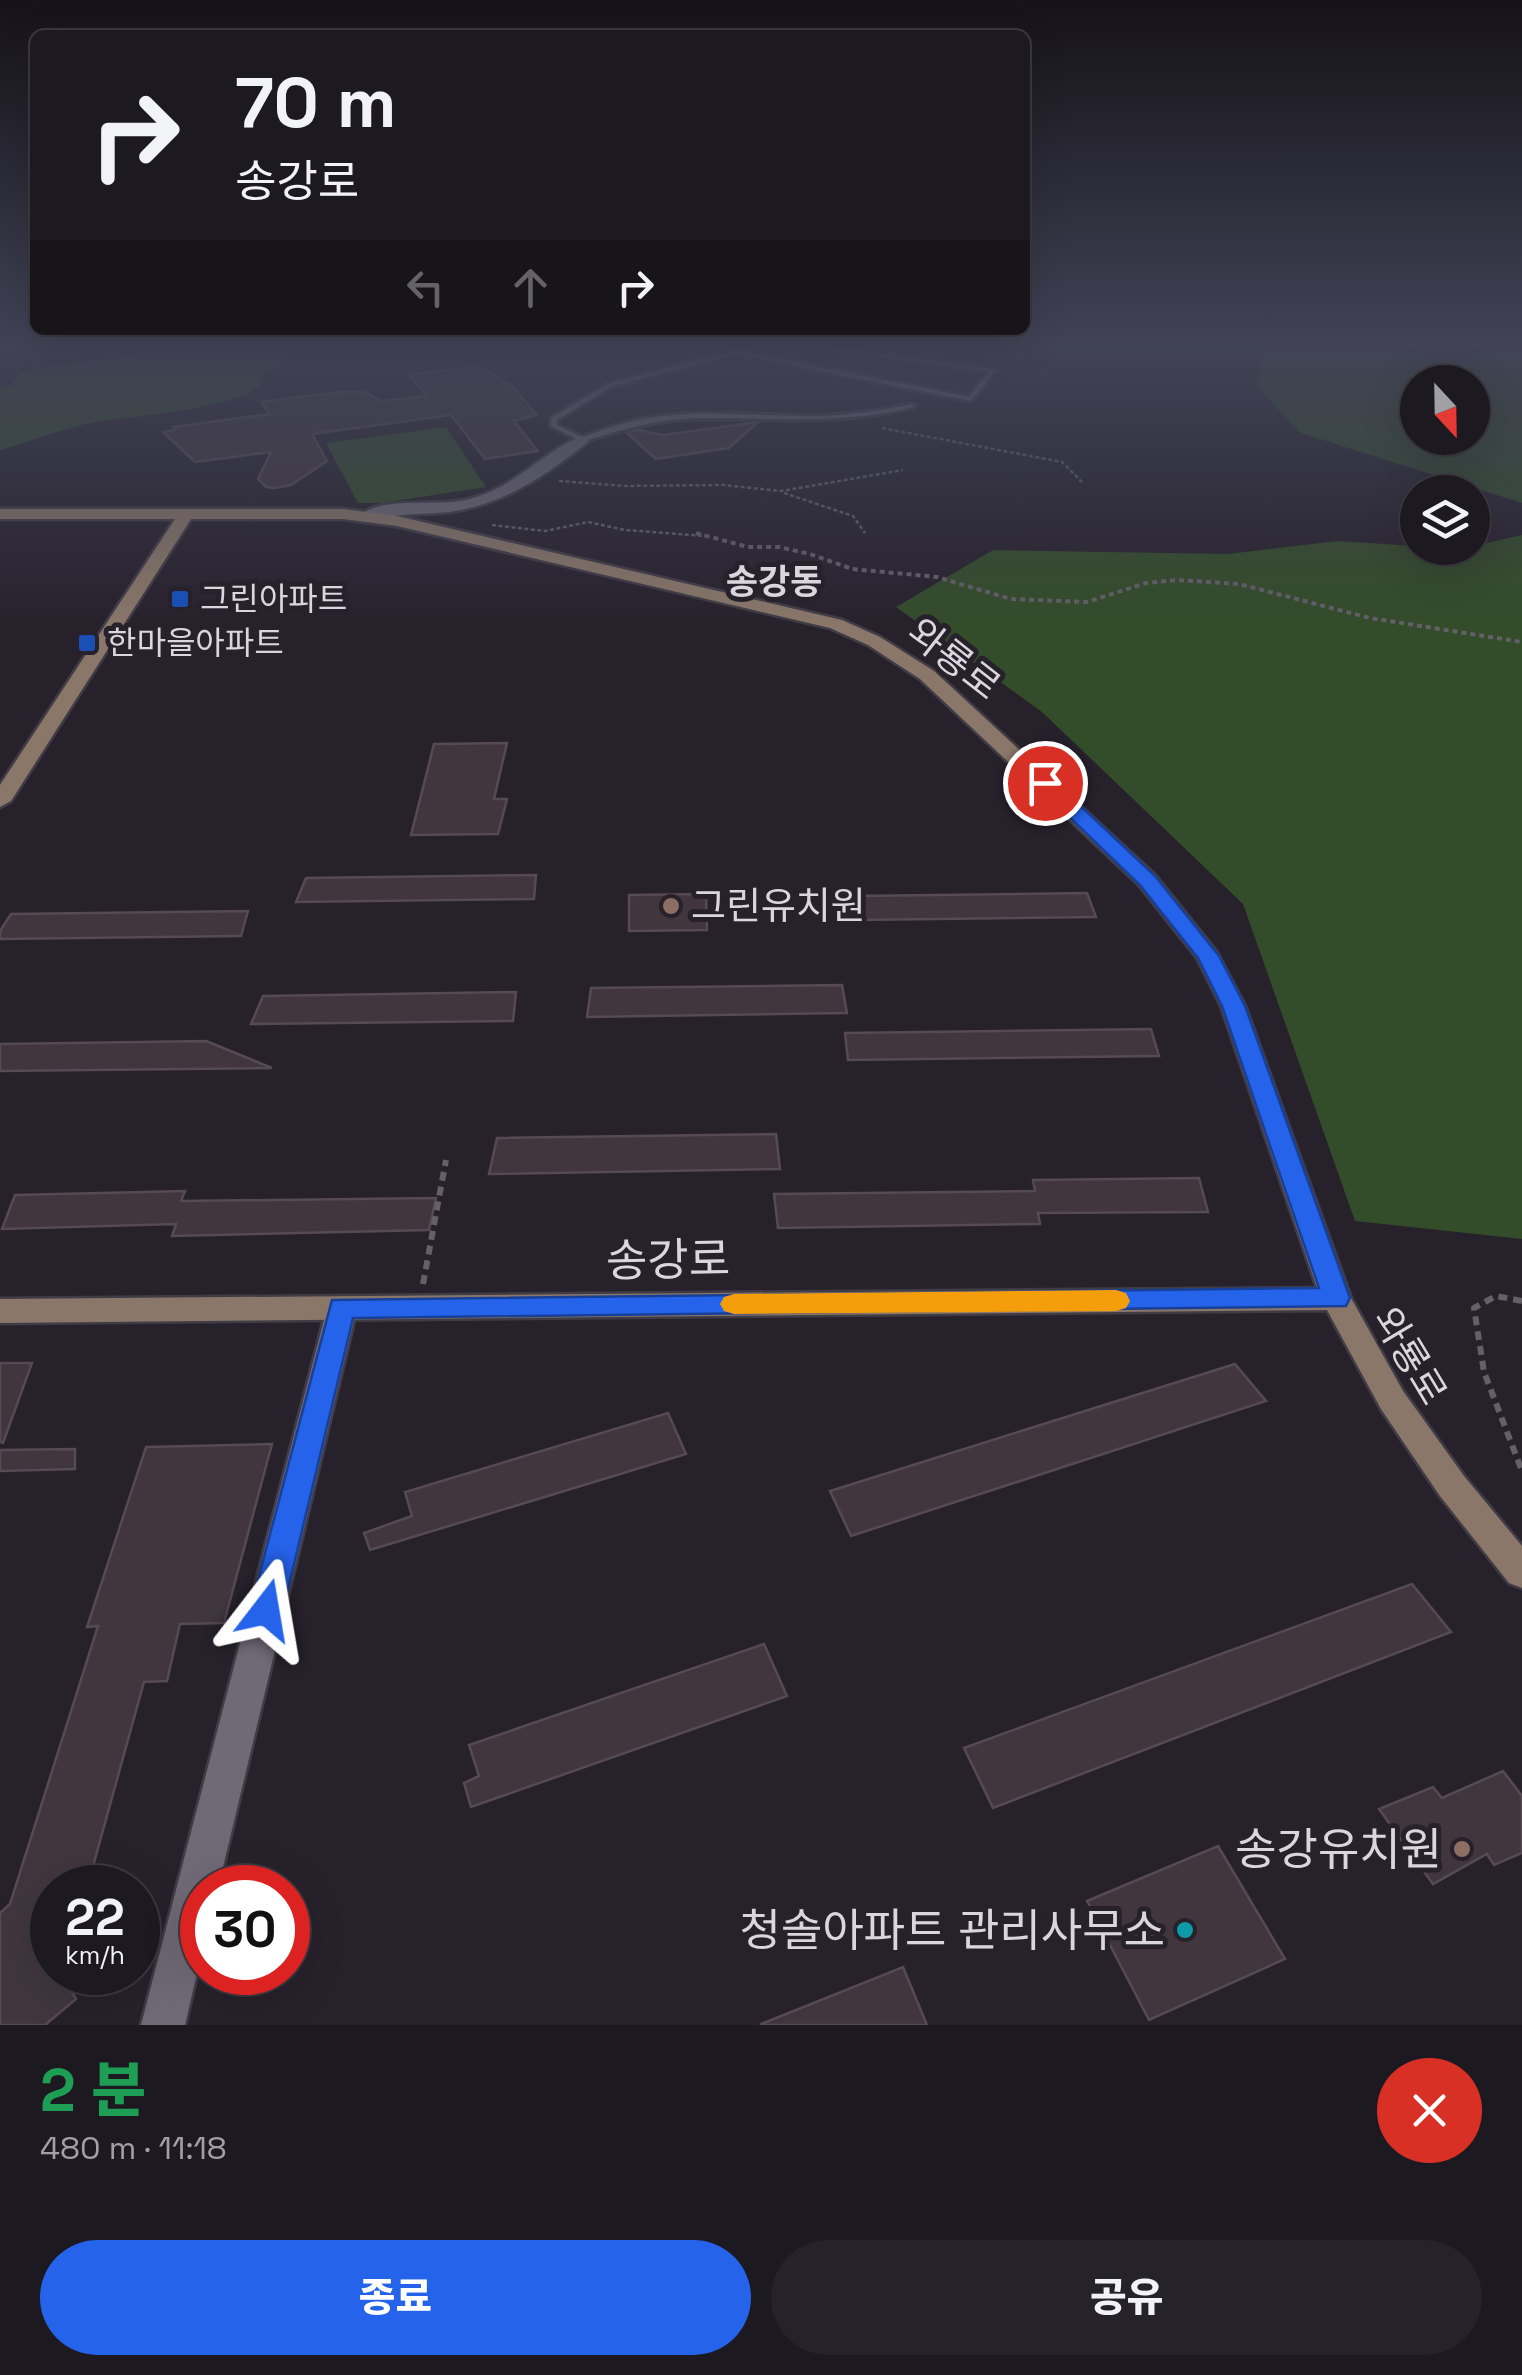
<!DOCTYPE html>
<html lang="ko">
<meta charset="utf-8">
<style>
body{margin:0;font-family:"Space Grotesk","Noto Sans KR",sans-serif;background:#25222a;color:#f1f3f6;height:100vh;display:flex;flex-direction:column;font-size:38px;white-space:nowrap}
*{box-sizing:border-box;margin:0}
p{font-size:32px;color:#a0a0a5}
.icon{flex:none;width:55px;height:55px;fill:none;stroke:currentColor;stroke-width:2;stroke-linecap:round;stroke-linejoin:round}
.map{position:relative;height:2025px;overflow:hidden}
.side{display:flex;flex-direction:column;background:#1d1921;flex:1}
.side>*{flex:none}
.top-card{position:absolute;left:30px;top:30px;width:1000px;height:305px;border-radius:15px;box-shadow:0 10px 40px #0002,0 0 0 2px #3b383f;background:#1d1921;color:#f1f3f6;overflow:hidden}
.needle{width:65px;rotate:158deg}
.buttons{position:absolute;left:1400px;top:365px;display:grid;gap:20px}
.buttons a{display:grid;place-items:center;width:90px;height:90px;border-radius:50%;background:#1d1921;box-shadow:0 10px 40px #0002,0 0 0 2px #3b383f;font-size:50px}
.speed{position:absolute;left:30px;top:1865px;display:flex;gap:20px;font-size:50px;font-weight:700;text-align:center}
.speed>*{display:grid;place-content:center;width:130px;height:130px;border-radius:50%;background:#1d1921;box-shadow:0 10px 40px #0002,0 0 0 2px #3b383f;line-height:1}
.speed small{font-size:25px;font-weight:400}
.speed .limit{border:15px solid #d22;background:#fff;color:#111}
.pin{position:absolute;display:grid;place-items:center;width:85px;height:85px;color:#fff;margin:-42px;border:5px solid #fff;border-radius:50%;box-shadow:0 2px 10px #0007}
.me{position:absolute;width:110px;margin:-55px;rotate:14deg;stroke-linejoin:round;filter:drop-shadow(0 0 8px #0008)}
.turn{display:flex;align-items:center;gap:35px;height:210px;padding:0 40px;font-size:45px}
.turn .icon{width:130px;height:130px;stroke-width:2.5}
.turn b{display:block;font-size:70px;line-height:85px}
.lanes{display:flex;align-items:center;height:95px;padding:0 40px;background:#0003;justify-content:center;gap:50px;direction:ltr}
.lanes .off{opacity:.35}
.round{display:grid;place-items:center;flex:none;width:105px;height:105px;border-radius:52px;background:#25222a}
.overview{display:flex;align-items:center;justify-content:space-between;height:170px;padding:0 40px}
h1{font-size:60px;font-weight:800;line-height:75px;color:#1e9e55}
.primary-button{display:flex;gap:20px;margin-top:auto;padding:20px 40px}
.primary-button a{flex:1;height:115px;border-radius:60px;background:#2563eb;color:#fff;font-size:40px;font-weight:800;line-height:115px;text-align:center}
.primary-button a+a{background:#25222a;color:#f1f3f6}
.map>svg:first-child{display:block}
</style>
<div class="map">
<svg width="1522" height="2025" viewBox="0 0 1522 2025">
<rect width="100%" height="100%" fill="#27212c"/>
<!-- green -->
<g fill="#334c29" fill-rule="evenodd">
<path d="M208,344H293L277,351L285,361L260,374L264,380C248,409 130,416 96,422C64,428 31,441 0,450V388L11,386L22,371Z"/>
<path d="M1264,344H1522V503L1301,433L1256,385ZM1472,382V438H1418V382Z"/>
<polygon points="446,427 486,487 382,503 358,503 326,443"/>
<polygon points="1522,535 1522,1239 1355,1221 1243,904 1042,712 896,607 993,550 1228,554 1338,541 1461,549"/>
</g>
<!-- building -->
<g fill="#41363e" stroke="#564a53" stroke-width="2.5">
<polygon points="479,366 511,385 537,415 514,421 538,451 485,459 451,415 312,434 327,461 291,485 274,488 266,487 258,479 271,452 195,462 163,432 174,430 173,427 270,414 261,402 341,392 365,392 380,401 427,396 409,375"/>
<polygon points="758,422 729,448 656,459 627,433 638,430 663,435"/>
<polygon points="507,743 494,799 507,799 498,834 411,835 434,744"/>
<polygon points="536,875 534,899 296,902 306,878"/>
<polygon points="1087,893 1096,917 856,920 855,896"/>
<polygon points="706,894 707,930 629,931 629,895"/>
<polygon points="248,911 241,936 0,939 0,931 11,914"/>
<polygon points="842,985 847,1013 587,1017 591,988"/>
<polygon points="516,992 513,1021 251,1024 263,996"/>
<polygon points="1151,1029 1159,1056 848,1060 845,1033"/>
<polygon points="206,1041 272,1068 0,1071 0,1044"/>
<polygon points="776,1134 780,1169 489,1174 497,1138"/>
<polygon points="1199,1178 1208,1212 1038,1213 1040,1224 778,1228 774,1194 1035,1191 1033,1180"/>
<polygon points="185,1191 181,1201 436,1198 429,1230 172,1236 176,1224 2,1229 15,1195"/>
<polygon points="0,1363 32,1363 3,1443 0,1442"/>
<polygon points="1235,1364 1266,1401 851,1536 830,1491"/>
<polygon points="668,1413 686,1454 370,1550 364,1533 412,1516 405,1492"/>
<polygon points="272,1444 224,1623 180,1624 167,1681 144,1682 87,1888 52,1888 52,1972 60,1972 76,1999 45,2025 0,2025 0,1913 10,1904 98,1626 87,1627 146,1447"/>
<polygon points="75,1449 75,1469 0,1471 0,1450"/>
<polygon points="1412,1584 1451,1632 993,1808 964,1748"/>
<polygon points="764,1644 787,1696 471,1807 464,1783 479,1776 469,1745"/>
<polygon points="1503,1771 1522,1796 1522,1853 1494,1865 1487,1854 1433,1884 1379,1809 1433,1787 1442,1798"/>
<polygon points="1218,1846 1285,1959 1149,2020 1087,1901"/>
<polygon points="903,1967 927,2025 761,2025 761,2024"/>
</g>
<g fill="none" stroke-linecap="round" stroke-linejoin="round">
<defs>
<path id="lane" d="M759,344H770L745,352L969,397L989,371L789,344H808L996,370L971,401L737,354L612,386L557,420V425L582,437C602,430 621,423 642,419C700,408 760,417 820,416C851,415 882,410 912,404L915,406C902,411 886,413 871,415C814,423 758,417 702,418C658,419 623,429 582,442L551,426V418L608,384Z"/>
<g id="street">
<path d="M582,436L589,440L587,443C546,475 503,505 449,512C420,515 393,513 365,522L357,517C383,495 432,507 465,500C515,489 541,452 582,436Z"/>
<polygon points="342,1296 353,1300 357,1308 218,1888 202,1888 202,1952 185,2025 141,2025 327,1308 331,1300"/>
</g>
<polygon id="secondary" points="0,509 343,509 397,516 842,620 880,637 934,671 1155,875 1216,951 1245,1006 1351,1298 1403,1391 1464,1476 1522,1546 1522,1588 1509,1583 1440,1496 1381,1409 1327,1310 0,1323 0,1299 1317,1288 1221,1006 1197,958 1139,885 920,679 868,645 830,628 397,526 343,519 191,519 11,801 0,807 0,785 175,519 0,519"/>
</defs>
<!-- lane casing -->
<use href="#lane" stroke="#403c45" stroke-width="6"/>
<!-- street casing -->
<use href="#street" stroke="#403c45" stroke-width="5"/>
<!-- secondary casing -->
<use href="#secondary" stroke="#403c45" stroke-width="5"/>
<!-- path-far2 -->
<g stroke="#645f69" stroke-width="2.5" stroke-dasharray="4 2.5" stroke-linecap="butt">
<polyline points="882,428 1062,462 1082,482"/>
<polyline points="559,481 624,486 723,485 781,491 903,470"/>
<polyline points="784,493 853,516 865,533"/>
<polyline points="492,525 545,531 588,522 625,530 706,536"/>
</g>
<!-- path-far1 -->
<polyline stroke="#645f69" stroke-width="4" stroke-dasharray="5 4" stroke-linecap="butt" points="696,533 748,547 779,547 810,554 852,569 937,577 1011,599 1087,602 1146,583 1177,580 1239,584 1370,618 1522,642"/>
<!-- path -->
<g stroke="#645f69" stroke-width="6" stroke-dasharray="9 6" stroke-linecap="butt">
<polyline points="423,1284 446,1160"/>
<polyline points="1522,1301 1496,1296 1474,1308 1484,1372 1522,1471"/>
</g>
<!-- lane -->
<use href="#lane" fill="#706a77" fill-rule="evenodd"/>
<!-- street -->
<use href="#street" fill="#706a77" fill-rule="evenodd"/>
<!-- secondary -->
<use href="#secondary" fill="#8a7769" fill-rule="evenodd"/>
</g>
<!-- sky -->
<linearGradient id="sky" x2="0" y2="1"><stop stop-color="#151218"/><stop offset="0.55" stop-color="#414356"/><stop offset="1" stop-color="#414356" stop-opacity="0"/></linearGradient>
<rect width="1522" height="628" fill="url(#sky)"/>
<!-- route -->
<polygon fill="#2563eb" stroke="#184099" stroke-width="2.5" points="1045,777 1052,779 1155,876 1219,956 1245,1006 1350,1298 1346,1306 353,1318 283,1610 278,1620 266,1624 255,1620 250,1610 332,1300 1319,1288 1222,1006 1198,958 1140,885 1038,787 1038,779"/>
<!-- slow -->
<polygon fill="#f59e0b" points="1116,1290 1126,1293 1130,1301 1126,1308 1116,1311 734,1314 724,1311 720,1304 724,1297 734,1294"/>
<!-- markers -->
<g fill="#1a4fb4" stroke="#27212c" stroke-width="4">
<rect x="170" y="589" width="20" height="20" rx="5"/>
<rect x="77" y="633" width="20" height="20" rx="5"/>
</g>
<g fill="#8d6e63" stroke="#27212c" stroke-width="4">
<circle cx="671" cy="906" r="10"/>
<circle cx="1462" cy="1849" r="10"/>
</g>
<circle fill="#0f9aa8" stroke="#27212c" stroke-width="4" cx="1185" cy="1930" r="10"/>
<g text-anchor="middle" dominant-baseline="central" stroke-width="10" stroke-linejoin="round" paint-order="stroke">
<!-- far-poi labels -->
<g font-size="32" fill="#dad6de" stroke="#27212c" text-anchor="start">
<text x="200" y="599">그린아파트</text>
<text x="107" y="643">한마을아파트</text>
</g>
<!-- far-quarter labels -->
<g font-size="35" font-weight="bold" fill="#dad6de" stroke="#27212c">
<text x="774" y="582">송강동</text>
</g>
<!-- street labels -->
<g font-size="38" fill="#dad6de" stroke="#27212c">
<text transform="translate(954 659) rotate(38)">와룡로</text>
<text transform="translate(1410 1356) rotate(59)">와룡로</text>
</g>
<!-- poi labels -->
<g font-size="38" fill="#dad6de" stroke="#27212c" text-anchor="start">
<text x="691" y="906">그린유치원</text>
</g>
<!-- near-street labels -->
<g font-size="45" fill="#dad6de" stroke="#27212c">
<text transform="translate(668 1260) rotate(-1)">송강로</text>
</g>
<!-- near-poi labels -->
<g font-size="45" fill="#dad6de" stroke="#27212c" text-anchor="end">
<text x="1442" y="1849">송강유치원</text>
<text x="1165" y="1930">청솔아파트 관리사무소</text>
</g>
</g>
</svg>
<div class="buttons">
<a><svg class="needle" viewBox="-14 -14 28 28"><path d="M0-13l5 13h-10z" fill="#e53935"/><path d="M0 13l5-13h-10z" fill="#a0a0a5"/></svg></a>
<a><svg class="icon" aria-label="layers" viewBox="0 0 24 24"><path d="M12 4l9 5-9 5-9-5zM3 14l9 5 9-5"/></svg></a>
</div>
<div class="speed"><div>22<small>km/h</small></div><div class="limit">30</div></div>
<div class="pin" style="left:1045px;top:783px;background:#d93025"><svg class="icon" aria-label="arrive" viewBox="0 0 24 24"><path d="M6 21V4h12l-3 4 3 4H6"/></svg></div>
<svg class="me" style="left:266px;top:1610px" viewBox="-20 -20 40 40"><path d="M0-17L14 15 0 8-14 15z" fill="#2563eb" stroke="#fff" stroke-width="4"/></svg>
<div class="top-card">
<div class="turn"><svg class="icon" aria-label="right" viewBox="0 0 24 24"><path d="M7 20v-9h11M14 6l5 5-5 5"/></svg><div><b>70 m</b>송강로</div></div>
<div class="lanes"><svg class="icon off" aria-label="left" viewBox="0 0 24 24"><path d="M17 20v-9H6M10 6l-5 5 5 5"/></svg><svg class="icon off" aria-label="ahead" viewBox="0 0 24 24"><path d="M12 20V5M6 11l6-6 6 6"/></svg><svg class="icon" aria-label="right" viewBox="0 0 24 24"><path d="M7 20v-9h11M14 6l5 5-5 5"/></svg></div>
</div>
</div>
<section class="side">
<div class="overview"><div><h1>2 분</h1><p>480 m · 11:18</p></div><a class="round" style="background:#d93025;color:#fff"><svg class="icon" aria-label="close" viewBox="0 0 24 24"><path d="M6 6l12 12M18 6L6 18"/></svg></a></div>
<div class="primary-button"><a>종료</a><a>공유</a></div>
</section>
